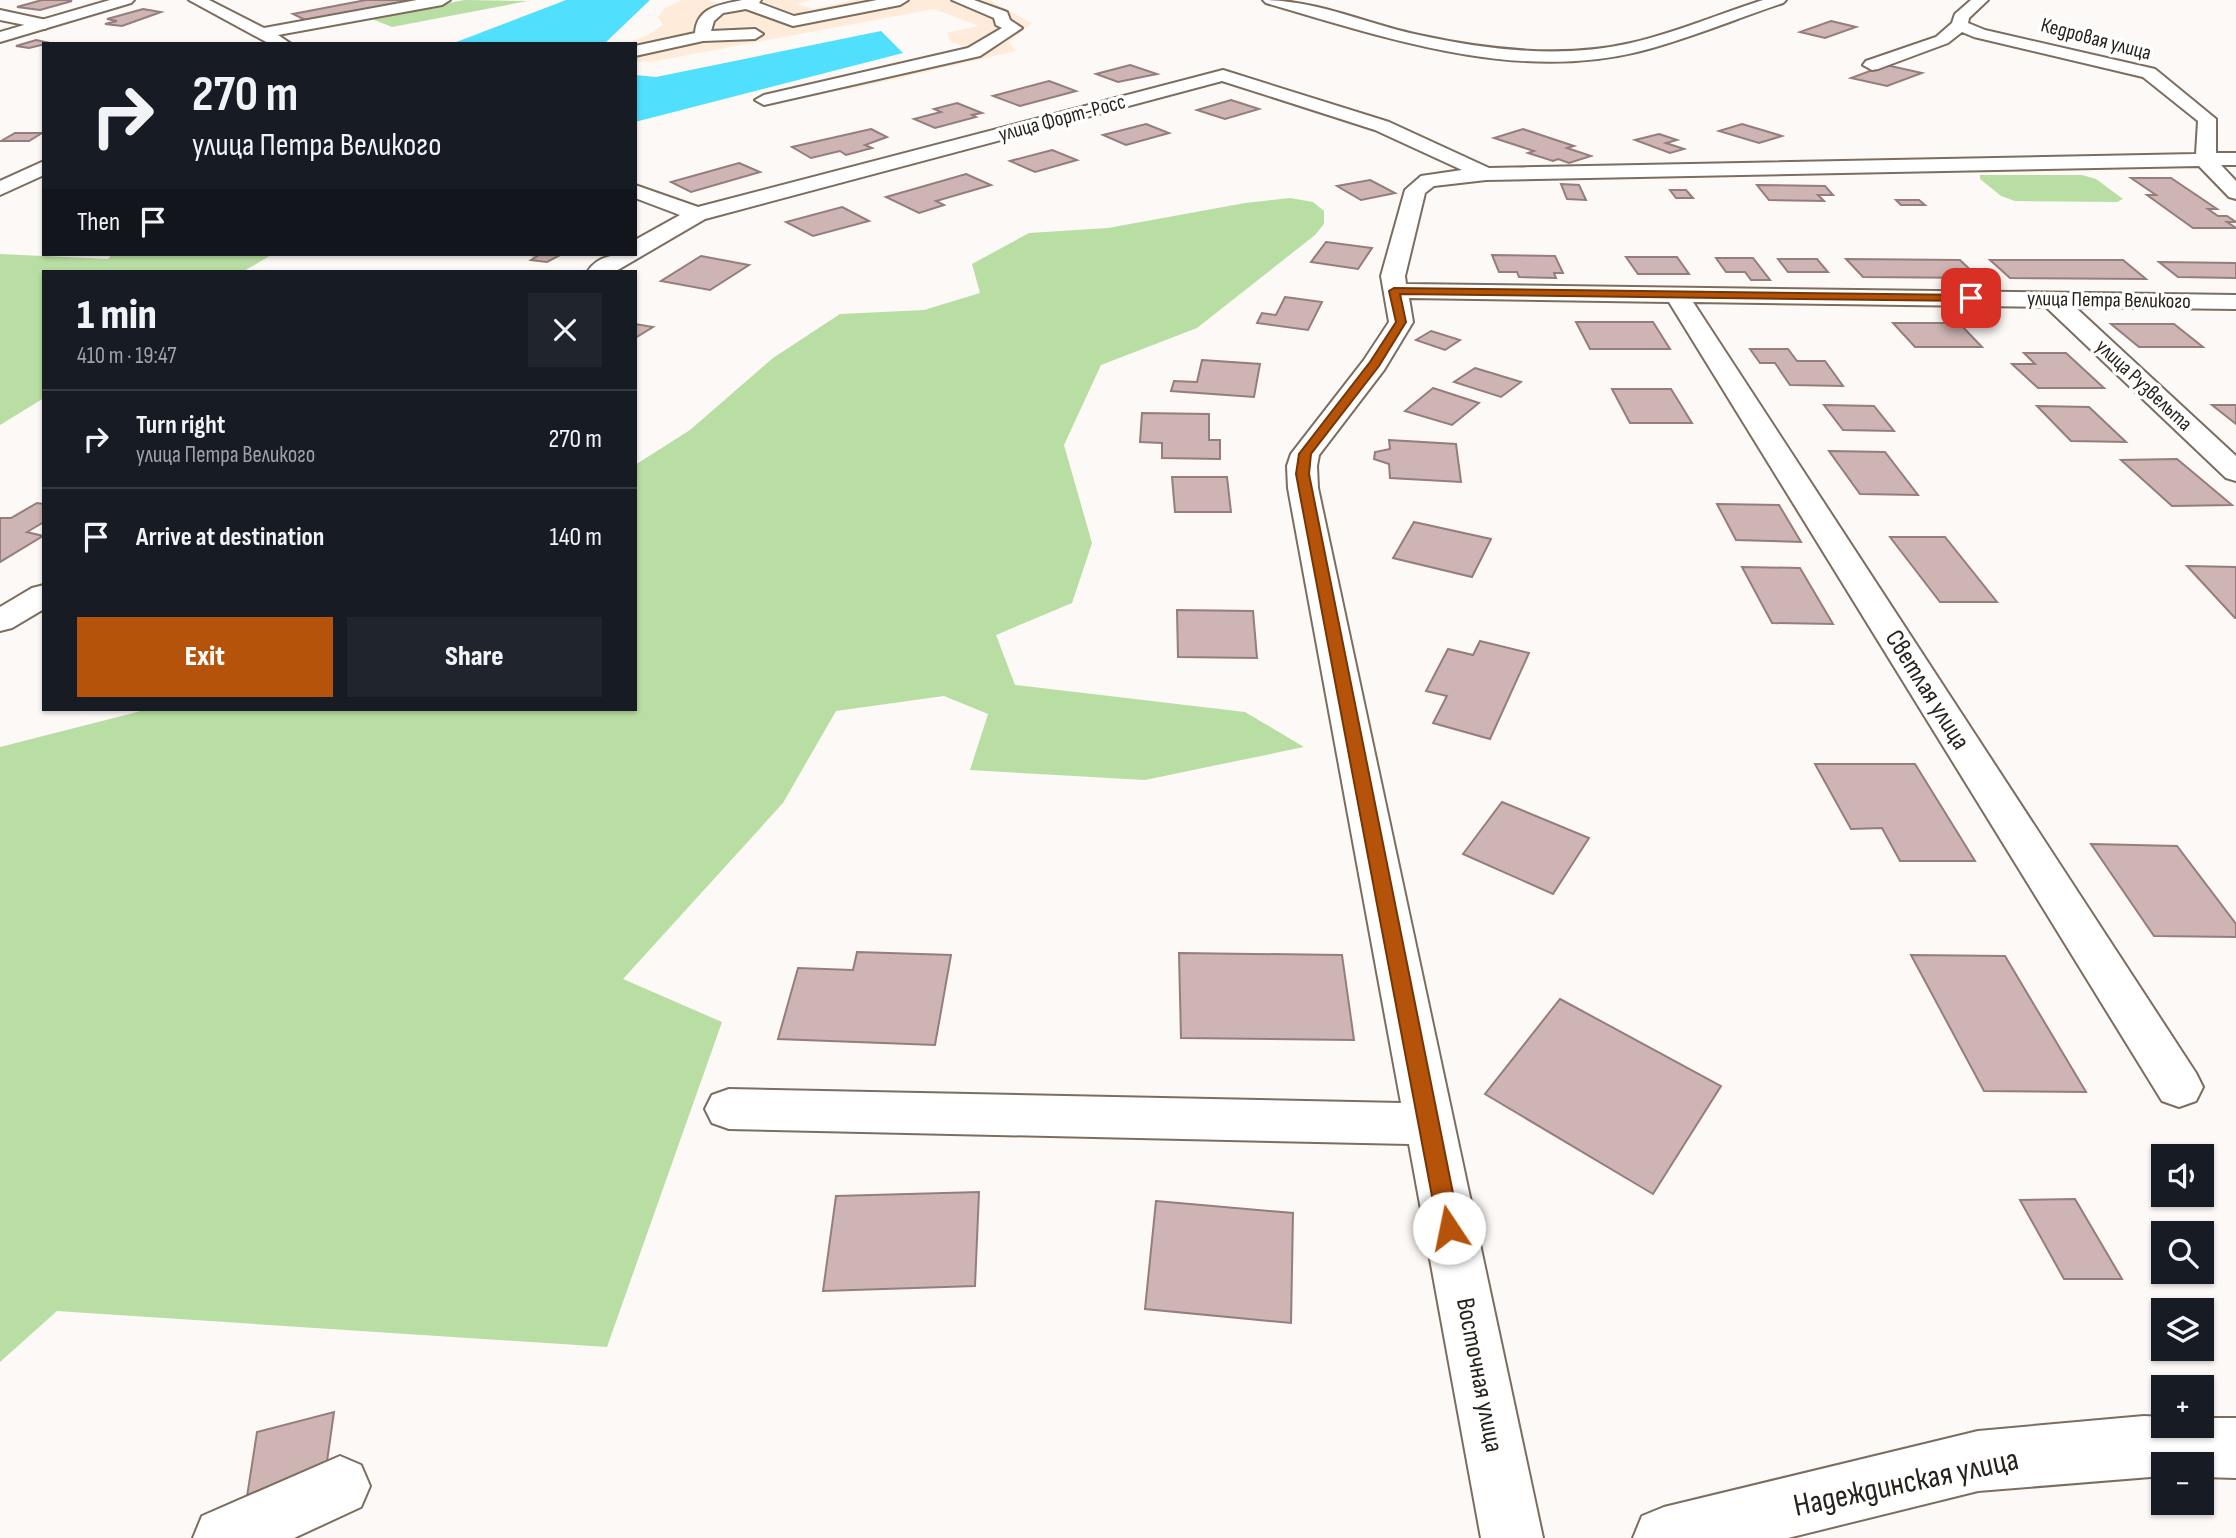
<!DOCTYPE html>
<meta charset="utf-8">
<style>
body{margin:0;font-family:"Sofia Sans Condensed",sans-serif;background:#20242c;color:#f1f3f6;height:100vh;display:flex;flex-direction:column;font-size:26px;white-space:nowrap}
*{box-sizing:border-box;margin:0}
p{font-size:23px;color:#9ea1a6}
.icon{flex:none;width:38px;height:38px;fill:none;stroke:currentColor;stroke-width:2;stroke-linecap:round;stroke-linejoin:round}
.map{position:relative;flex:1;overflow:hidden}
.details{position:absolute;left:42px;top:270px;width:595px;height:441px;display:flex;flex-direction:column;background:#171b24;border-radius:0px;box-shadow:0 2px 5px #0004}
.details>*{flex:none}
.banner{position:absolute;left:42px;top:42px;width:595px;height:214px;border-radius:0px;box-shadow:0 2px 5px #0004;background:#171b24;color:#f1f3f6;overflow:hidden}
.fabs{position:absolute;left:2151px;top:1144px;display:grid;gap:14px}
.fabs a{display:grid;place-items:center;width:63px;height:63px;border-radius:0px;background:#171b24;box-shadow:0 2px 5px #0004;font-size:35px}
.pin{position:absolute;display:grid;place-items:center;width:60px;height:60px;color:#fff;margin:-30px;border-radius:14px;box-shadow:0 4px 10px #0006}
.me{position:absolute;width:77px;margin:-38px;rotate:349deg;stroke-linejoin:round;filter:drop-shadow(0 0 5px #0008)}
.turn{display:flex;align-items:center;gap:24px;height:147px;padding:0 35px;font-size:32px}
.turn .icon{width:91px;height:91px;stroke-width:2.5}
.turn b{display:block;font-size:49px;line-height:60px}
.then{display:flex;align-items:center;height:66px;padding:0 35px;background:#0003;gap:14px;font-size:26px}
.round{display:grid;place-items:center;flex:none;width:74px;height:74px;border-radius:0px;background:#20242c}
.head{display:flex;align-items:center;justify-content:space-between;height:119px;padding:0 35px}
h1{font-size:42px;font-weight:800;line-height:52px}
.cta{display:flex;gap:14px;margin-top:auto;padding:14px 35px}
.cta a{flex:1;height:80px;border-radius:0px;background:#b45309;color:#fff;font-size:28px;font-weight:800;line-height:80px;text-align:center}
.cta a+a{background:#20242c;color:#f1f3f6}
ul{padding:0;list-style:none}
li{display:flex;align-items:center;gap:21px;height:98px;padding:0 35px;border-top:2px solid #363941}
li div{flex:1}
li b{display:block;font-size:26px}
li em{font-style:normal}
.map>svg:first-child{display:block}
</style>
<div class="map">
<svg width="2236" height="1538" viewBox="0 0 2236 1538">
<rect width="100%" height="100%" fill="#fdf9f6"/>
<!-- built -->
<polygon fill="#feebd9" points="682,0 707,0 720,4 740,0 811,0 797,4 814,9 855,0 989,0 1032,23 1009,42 1016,51 847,90 833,83 975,50 951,42 947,33 979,26 934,9 650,62 635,61 635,44 625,44 648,35 663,25 658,17 665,8"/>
<!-- green -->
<g fill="#b9dea3">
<polygon points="464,0 528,1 392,27 372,19"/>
<polygon points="1980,175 2082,175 2096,179 2123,199 2117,202 2015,201 2001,196 1980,179"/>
<polygon points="1290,198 1313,202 1324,211 1324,224 1315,235 1197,328 1101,365 1064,445 1092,543 1072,603 996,635 1015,685 1245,712 1304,747 1145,780 970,770 988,714 944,696 836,711 783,803 623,979 722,1022 607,1347 57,1311 0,1362 0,747 149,709 635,709 635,465 690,430 773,358 840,314 924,310 980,293 972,264 1029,233 1108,228 1245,203"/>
<polygon points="0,254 108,259 112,254 273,254 244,271 44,271 44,398 0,425"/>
</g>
<!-- water -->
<g fill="#50e0fd">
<polygon points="566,0 650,0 604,44 451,44"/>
<polygon points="881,31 903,53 635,122 635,75 656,77"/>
</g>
<!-- building -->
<g fill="#ceb5b3" stroke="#957d7b" stroke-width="2">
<polygon points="42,0 67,0 72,1 40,10 17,7"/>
<polygon points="366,0 414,0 305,20 293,14"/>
<polygon points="143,9 161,12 122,26 105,24 117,21 107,19"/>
<polygon points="1831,21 1856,27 1825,38 1800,32"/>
<polygon points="36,40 50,43 29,48 16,46"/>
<polygon points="1130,65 1157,74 1118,82 1096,74"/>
<polygon points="1886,65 1922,73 1887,86 1851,78"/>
<polygon points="1049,81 1076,91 1020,106 993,96"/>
<polygon points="1231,100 1259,109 1225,119 1197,110"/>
<polygon points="957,103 982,113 972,115 976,117 935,128 914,119 941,112 934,109"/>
<polygon points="1146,124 1169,133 1126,145 1103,135"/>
<polygon points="1742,124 1782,136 1759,143 1719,131"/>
<polygon points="871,129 887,137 865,145 872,148 846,155 840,151 811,158 792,147"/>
<polygon points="1523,129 1574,146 1567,148 1591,156 1569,163 1558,159 1553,161 1528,153 1534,151 1494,138"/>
<polygon points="15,133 42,133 29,141 1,141"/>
<polygon points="1659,134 1677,140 1666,143 1684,149 1670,153 1635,140"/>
<polygon points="1052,150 1077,160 1035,172 1010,161"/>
<polygon points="739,163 760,172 691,192 671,182"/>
<polygon points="966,174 991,185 936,201 944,205 919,213 886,197"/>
<polygon points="2131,178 2171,178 2217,209 2208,209 2218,216 2227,216 2236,222 2227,222 2236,228 2193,228 2147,195 2156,195"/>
<polygon points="1370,180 1395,193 1361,200 1337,186"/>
<polygon points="1561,184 1579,185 1586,200 1567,199"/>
<polygon points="1757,185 1825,186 1833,195 1818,195 1824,201 1769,200"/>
<polygon points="1670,190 1686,190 1693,198 1676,198"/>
<polygon points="1896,200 1919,200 1925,205 1901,205"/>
<polygon points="842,207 869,221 813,236 786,222"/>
<polygon points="1326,242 1372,248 1358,269 1311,262"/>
<polygon points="525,254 562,254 547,262 531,260 537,256"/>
<polygon points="1492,255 1555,256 1563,273 1554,273 1556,278 1519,277 1517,272 1499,272"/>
<polygon points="701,256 749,265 710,290 661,281"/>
<polygon points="1626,257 1677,257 1689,274 1638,274"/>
<polygon points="1716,258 1753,258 1770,280 1751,280 1745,272 1726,272"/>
<polygon points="1778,259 1817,259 1828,272 1788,272"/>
<polygon points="1846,259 1960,260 1979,278 1863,277"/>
<polygon points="1990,260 2123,260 2146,279 2010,278"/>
<polygon points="2159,262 2236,263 2236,278 2178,277"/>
<polygon points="1285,297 1322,302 1308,330 1257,323 1262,313 1276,315"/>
<polygon points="1576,322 1653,322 1670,349 1590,349"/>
<polygon points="1893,323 1959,323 1982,347 1915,347"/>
<polygon points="635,324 653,327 635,338"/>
<polygon points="2111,324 2174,324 2203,347 2139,347"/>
<polygon points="1431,331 1460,340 1445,350 1416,340"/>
<polygon points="1750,349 1788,349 1797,361 1825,361 1843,386 1790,385 1775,363 1760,363"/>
<polygon points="2024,353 2066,353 2104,388 2038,388 2012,364 2035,364"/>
<polygon points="1202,360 1260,364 1254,397 1171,391 1174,381 1197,382"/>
<polygon points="1475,368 1521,382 1501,397 1454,382"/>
<polygon points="1433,388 1479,403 1452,425 1405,411"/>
<polygon points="1612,389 1671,389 1692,423 1630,423"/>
<polygon points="1824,405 1874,406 1894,431 1843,430"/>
<polygon points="2212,405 2236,405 2236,424"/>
<polygon points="2037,406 2089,407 2126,442 2071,441"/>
<polygon points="1142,413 1209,414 1209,440 1220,440 1220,459 1162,458 1162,443 1140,442"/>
<polygon points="1389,440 1456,444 1461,482 1390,478 1389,464 1374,459 1375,452 1390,449"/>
<polygon points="1829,451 1885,452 1918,495 1860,494"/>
<polygon points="2177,459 2232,505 2172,506 2121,460"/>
<polygon points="1172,477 1227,477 1231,512 1175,512"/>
<polygon points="37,503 44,504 44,522 27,532 43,536 0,562 0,518 11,518"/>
<polygon points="1717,504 1779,505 1801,542 1736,540"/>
<polygon points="1414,522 1491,539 1472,577 1393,558"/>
<polygon points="1890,537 1945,537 1997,602 1940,602"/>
<polygon points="2187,566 2236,567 2236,618 2235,618"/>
<polygon points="1742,567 1800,568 1833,624 1772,623"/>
<polygon points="1177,610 1253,611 1257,658 1178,657"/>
<polygon points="1480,641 1529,653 1490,739 1433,723 1447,696 1426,691 1448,649 1473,655"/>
<polygon points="1815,764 1915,764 1975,861 1900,861 1882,828 1851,829"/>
<polygon points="1502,802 1589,838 1553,894 1463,854"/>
<polygon points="2091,844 2177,846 2236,924 2236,937 2154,936"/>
<polygon points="857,952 951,955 935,1045 778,1039 798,968 853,970"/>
<polygon points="1179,953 1342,955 1354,1040 1181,1038"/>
<polygon points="1911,955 2005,956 2086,1092 1984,1091"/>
<polygon points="1560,999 1721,1086 1653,1194 1485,1094"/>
<polygon points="979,1192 975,1286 823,1291 836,1196"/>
<polygon points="2075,1199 2122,1279 2064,1279 2020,1200"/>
<polygon points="1156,1201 1293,1213 1291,1323 1145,1309"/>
<polygon points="334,1412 324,1483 246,1503 257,1432"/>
</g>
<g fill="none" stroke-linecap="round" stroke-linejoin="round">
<defs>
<g id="minor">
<polygon points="189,0 209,0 264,28 417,0 450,0 442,5 278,35 291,44 270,44"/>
<path d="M742,0H761L759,3L794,16L877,0H908L900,5L793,26L746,9L723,13L714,21L711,31L755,29L763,34L755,39L703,41L635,56V46L695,33C697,6 721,5 742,0Z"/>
<polygon points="952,0 974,0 1007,12 1010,20 1022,28 980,56 764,105 755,100 764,95 968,48 1002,28 996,25 994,18"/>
<path d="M1263,0C1316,0 1368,24 1419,35C1487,50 1562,59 1631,43C1675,33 1719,14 1763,0H1786L1783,3C1735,19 1686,40 1637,52C1512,82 1384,37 1266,3Z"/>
<path d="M1971,0H1988L1969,18L1968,23L1985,30L2155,69L2216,119V153H2236V165H2221L2236,181V199L2229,197L2199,166L1486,180L1434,186L1425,193L1405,276L1406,284L2236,295V309L2075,307L2236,456V481L2226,478L2046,307L1693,302L2196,1073L2203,1087L2196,1101L2179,1107L2162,1101L1669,302L1409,298L1413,322L1384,370L1319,455L1317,466L1318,488L1543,1538H1481L1409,1144L729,1129L712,1123L705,1109L712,1095L729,1089L1401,1103L1288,488L1287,466L1291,454L1364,360L1389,322L1381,276L1405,190L1421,176L1462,170L1375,130L1222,81L705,219L616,271H588C598,255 618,254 635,254V240L680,215L635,198V185L698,207L1223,70L1389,122L1489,168L2196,154L2198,121L2143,77L1974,37L1962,32L1948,43L1878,69L1872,70L1863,65L1866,61L1936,37L1952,23L1955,14Z"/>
<polygon points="0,10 51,21 53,24 45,29 0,20"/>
<polygon points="44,161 44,175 0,195 0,181"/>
<polygon points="44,585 44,609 12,628 0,631 0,607 32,588"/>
<polygon points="2144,1416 2163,1417 2163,1426 2202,1426 2202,1418 2236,1418 2236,1478 2202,1477 2202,1465 2163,1465 2163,1476 1978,1491 1788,1538 1633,1538 1642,1516 1664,1507 1978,1431"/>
<polygon points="340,1456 361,1465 370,1486 361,1507 294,1538 193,1538 202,1516"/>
</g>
<polygon id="major" points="110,0 134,0 131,3 0,42 0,32"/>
</defs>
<!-- minor casing -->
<use href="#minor" stroke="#7c6d5e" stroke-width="4"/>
<!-- major casing -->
<use href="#major" stroke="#7c6d5e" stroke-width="4"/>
<!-- minor -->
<use href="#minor" fill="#fff" fill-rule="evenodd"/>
<!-- major -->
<use href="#major" fill="#fff" fill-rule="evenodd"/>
</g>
<!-- route -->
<polygon fill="#b45309" stroke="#753606" stroke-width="2" points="1394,288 1971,295 1976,298 1971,301 1400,294 1406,322 1379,366 1311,454 1309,474 1460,1228 1457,1234 1449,1237 1442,1234 1438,1228 1296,474 1299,454 1370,362 1396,322 1389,291"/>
<g text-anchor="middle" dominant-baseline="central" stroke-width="7" stroke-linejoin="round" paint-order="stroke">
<!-- far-street labels -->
<g font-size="21" fill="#28221c" stroke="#fff">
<text transform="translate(2096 39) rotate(15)">Кедровая улица</text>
<text transform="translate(1062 118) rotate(-15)">улица Форт-Росс</text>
<text transform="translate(2109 300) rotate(1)">улица Петра Великого</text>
<text transform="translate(2144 385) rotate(43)">улица Рузвельта</text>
</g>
<!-- street labels -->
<g font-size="26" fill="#28221c" stroke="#fff">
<text transform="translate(1927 690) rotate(58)">Светлая улица</text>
<text transform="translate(1479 1375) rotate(79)">Восточная улица</text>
</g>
<!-- near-street labels -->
<g font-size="32" fill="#28221c" stroke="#fff">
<text transform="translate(1906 1483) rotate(-12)">Надеждинская улица</text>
</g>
</g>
</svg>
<div class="fabs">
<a><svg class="icon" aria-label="sound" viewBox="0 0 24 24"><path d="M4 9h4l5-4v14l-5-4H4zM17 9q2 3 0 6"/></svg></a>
<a><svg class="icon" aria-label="search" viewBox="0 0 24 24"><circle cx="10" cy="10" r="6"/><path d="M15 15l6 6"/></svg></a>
<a><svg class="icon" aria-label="layers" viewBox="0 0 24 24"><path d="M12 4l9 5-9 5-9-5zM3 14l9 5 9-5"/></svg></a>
<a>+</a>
<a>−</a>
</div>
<div class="pin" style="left:1971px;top:298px;background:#d93025"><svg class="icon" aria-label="arrive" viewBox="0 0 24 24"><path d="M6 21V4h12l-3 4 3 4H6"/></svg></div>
<svg class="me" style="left:1449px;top:1228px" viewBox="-20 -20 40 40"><circle r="19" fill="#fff"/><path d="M0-13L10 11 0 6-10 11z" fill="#b45309"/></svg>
<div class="banner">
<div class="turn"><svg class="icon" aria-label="right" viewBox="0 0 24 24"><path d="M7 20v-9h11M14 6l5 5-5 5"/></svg><div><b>270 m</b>улица Петра Великого</div></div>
<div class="then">Then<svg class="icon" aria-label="arrive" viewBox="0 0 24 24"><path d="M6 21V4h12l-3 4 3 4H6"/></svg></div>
</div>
<section class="details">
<div class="head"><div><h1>1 min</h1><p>410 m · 19:47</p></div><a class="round"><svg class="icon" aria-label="close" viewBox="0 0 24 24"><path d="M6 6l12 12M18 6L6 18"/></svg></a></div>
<ul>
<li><svg class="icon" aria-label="right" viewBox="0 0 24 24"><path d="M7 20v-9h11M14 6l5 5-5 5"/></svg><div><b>Turn right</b><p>улица Петра Великого</p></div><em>270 m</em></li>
<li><svg class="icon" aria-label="arrive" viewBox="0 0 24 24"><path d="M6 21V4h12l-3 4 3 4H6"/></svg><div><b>Arrive at destination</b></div><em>140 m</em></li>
</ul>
<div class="cta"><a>Exit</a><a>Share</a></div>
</section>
</div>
